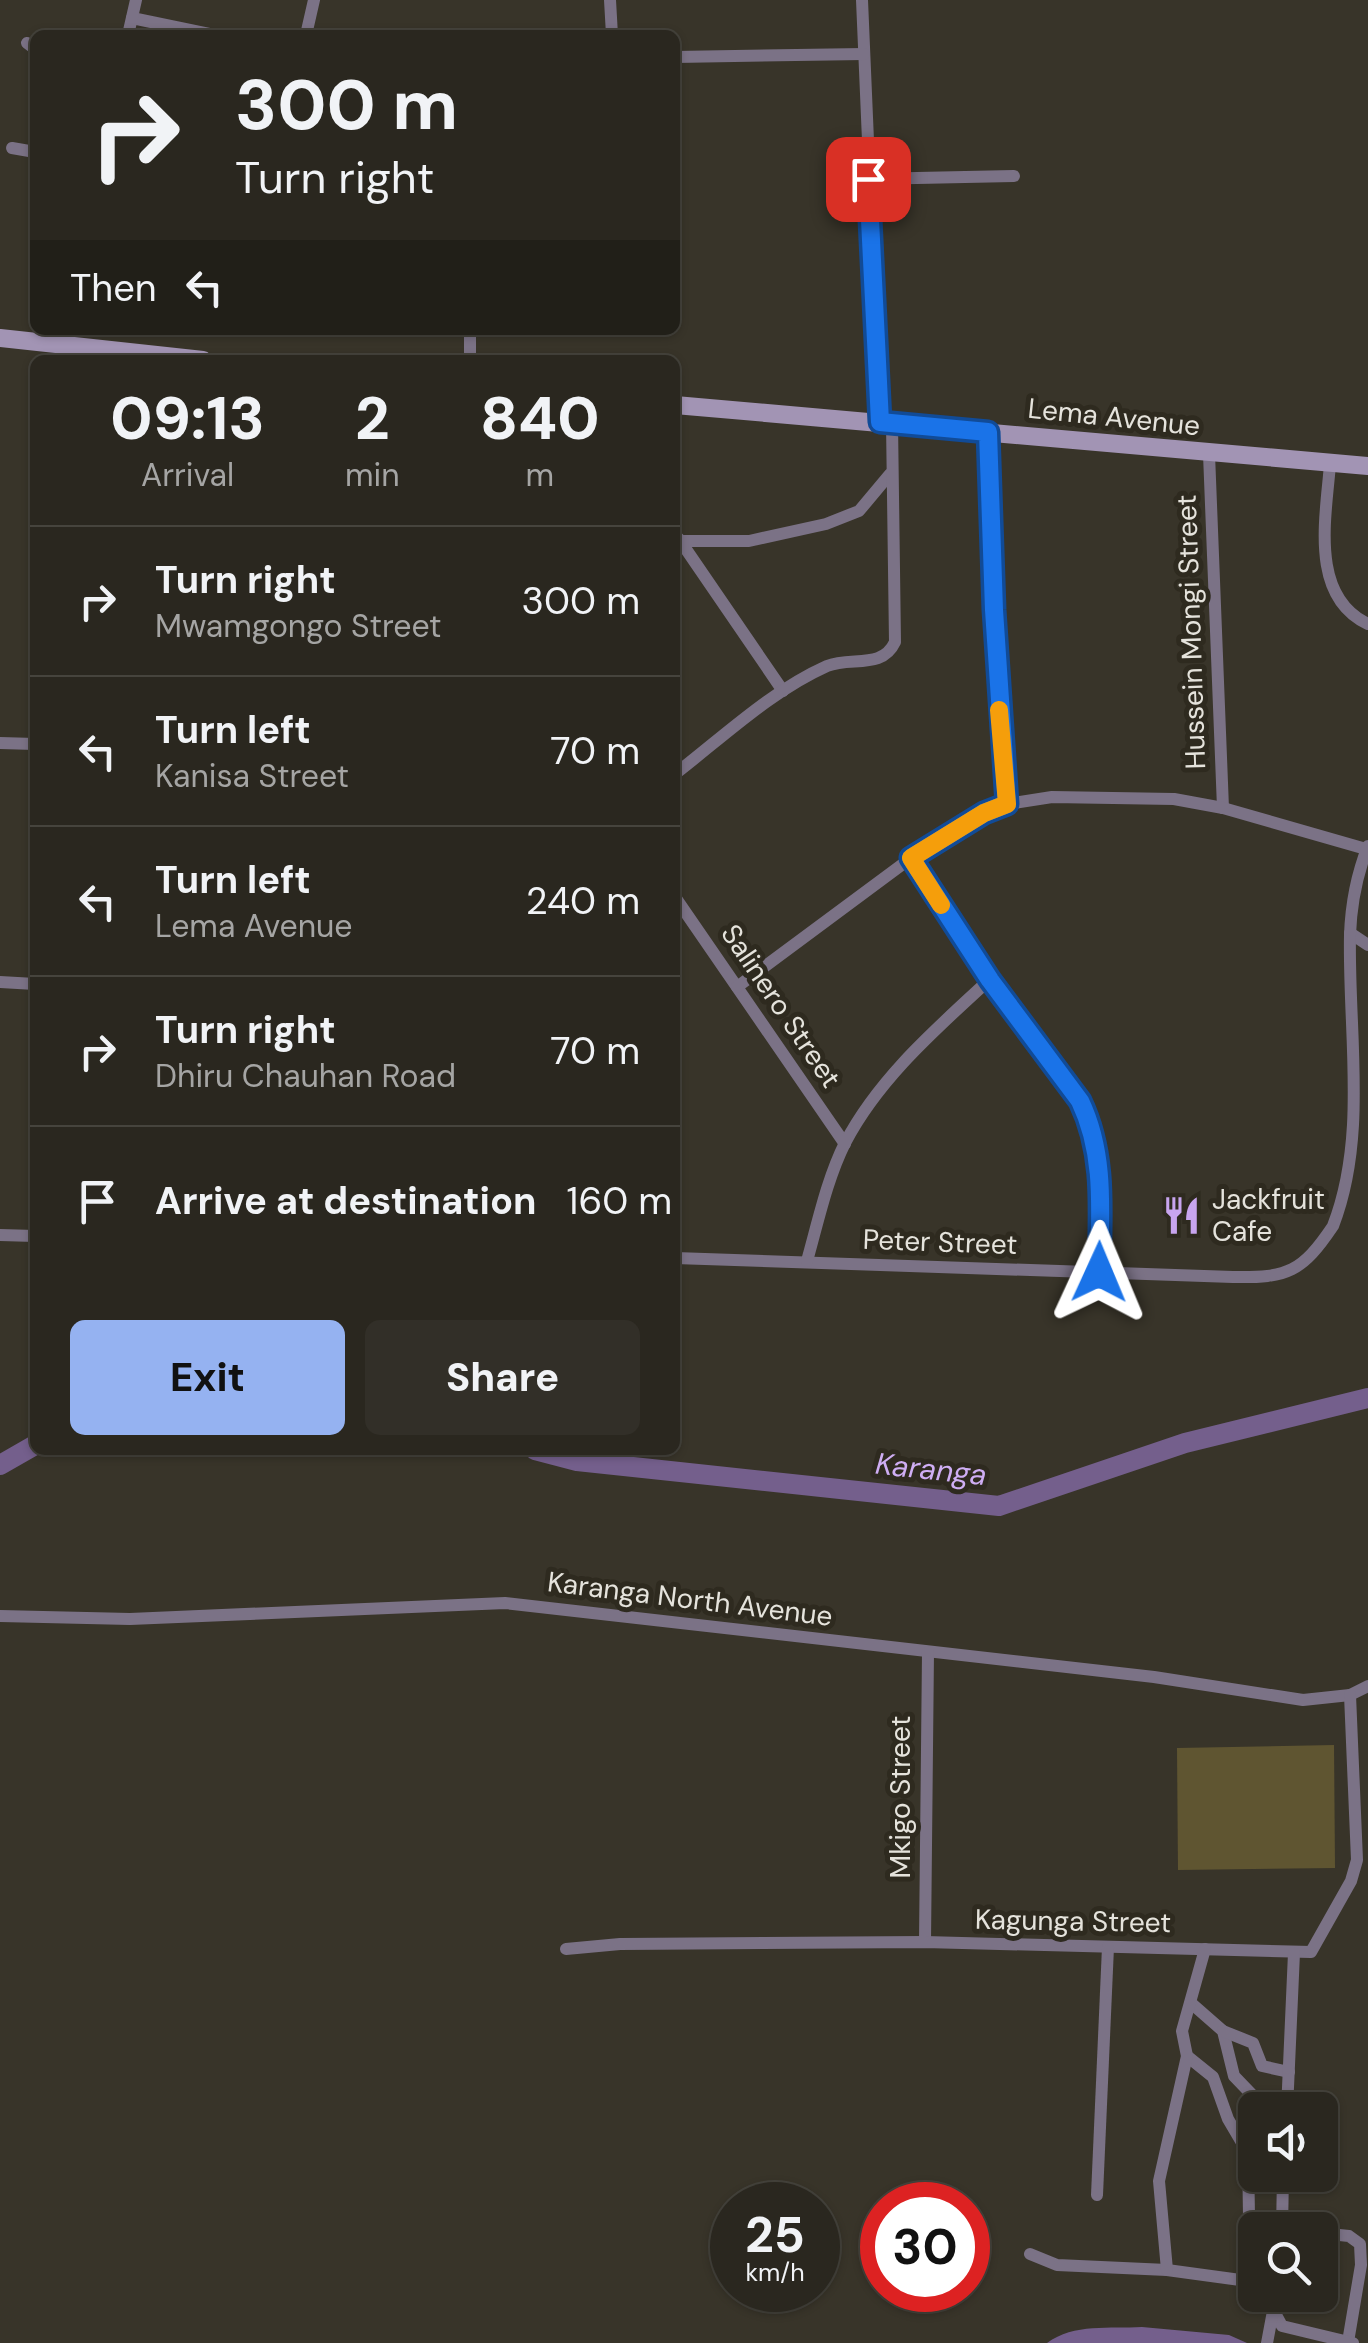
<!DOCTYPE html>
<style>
body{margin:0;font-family:"DM Sans",sans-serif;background:#322f28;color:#f1f3f6;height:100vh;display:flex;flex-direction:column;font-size:38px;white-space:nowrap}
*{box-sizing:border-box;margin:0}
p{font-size:32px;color:#a5a5a4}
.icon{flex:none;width:55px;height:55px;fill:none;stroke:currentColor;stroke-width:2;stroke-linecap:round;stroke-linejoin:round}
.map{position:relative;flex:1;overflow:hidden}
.details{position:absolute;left:30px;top:355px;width:650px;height:1100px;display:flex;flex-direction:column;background:#2a271f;border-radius:15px;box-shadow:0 2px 8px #0004,0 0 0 2px #46443d}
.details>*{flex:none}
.guide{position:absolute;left:30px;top:30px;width:650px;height:305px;border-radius:15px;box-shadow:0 2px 8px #0004,0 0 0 2px #46443d;background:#2a271f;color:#f1f3f6;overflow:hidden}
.controls{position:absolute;left:1238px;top:2092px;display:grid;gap:20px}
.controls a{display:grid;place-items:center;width:100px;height:100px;border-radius:15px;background:#2a271f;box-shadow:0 2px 8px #0004,0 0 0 2px #46443d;font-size:50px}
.speed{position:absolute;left:710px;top:2182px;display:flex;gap:20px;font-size:50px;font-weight:700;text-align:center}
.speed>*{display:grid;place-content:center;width:130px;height:130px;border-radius:50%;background:#2a271f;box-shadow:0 2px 8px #0004,0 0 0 2px #46443d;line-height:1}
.speed small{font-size:25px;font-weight:400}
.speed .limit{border:15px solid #d22;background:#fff;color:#111}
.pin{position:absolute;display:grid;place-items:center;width:85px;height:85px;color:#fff;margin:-42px;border-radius:20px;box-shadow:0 5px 15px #0006}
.me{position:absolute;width:110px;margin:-55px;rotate:1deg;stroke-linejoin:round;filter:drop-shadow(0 0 8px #0008)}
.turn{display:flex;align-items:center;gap:35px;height:210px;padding:0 40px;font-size:45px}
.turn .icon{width:130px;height:130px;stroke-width:2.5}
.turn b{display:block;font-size:70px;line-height:85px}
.then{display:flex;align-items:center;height:95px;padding:0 40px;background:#0003;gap:20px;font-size:38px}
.eta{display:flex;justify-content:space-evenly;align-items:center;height:170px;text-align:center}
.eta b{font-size:60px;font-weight:800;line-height:70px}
.cta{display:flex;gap:20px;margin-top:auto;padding:20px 40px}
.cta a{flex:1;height:115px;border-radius:15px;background:#95b2f1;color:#111;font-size:40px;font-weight:800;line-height:115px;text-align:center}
.cta a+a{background:#322f28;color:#f1f3f6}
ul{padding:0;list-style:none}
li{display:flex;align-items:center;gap:30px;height:150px;padding:0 40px;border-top:2px solid #46443d}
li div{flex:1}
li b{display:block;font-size:38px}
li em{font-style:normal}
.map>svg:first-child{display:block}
</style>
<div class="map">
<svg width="1368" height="2343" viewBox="0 0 1368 2343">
<rect width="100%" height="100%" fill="#383429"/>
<!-- green -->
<polygon fill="#5f5531" points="1334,1745 1335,1868 1178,1870 1177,1748"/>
<!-- water -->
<path fill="#745f8c" d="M1142,2327L1229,2335L1247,2343H1047C1074,2323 1110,2329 1142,2327Z"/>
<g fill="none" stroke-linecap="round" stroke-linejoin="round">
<!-- river -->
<g stroke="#745f8c" stroke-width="20">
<polyline points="535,1450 577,1461 999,1506 1185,1443 1368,1398"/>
<polyline points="0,1465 35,1445"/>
</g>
<!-- minor -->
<g stroke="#7b7286" stroke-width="12">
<polyline points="610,0 612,35"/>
<polyline points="862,0 880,422"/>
<polyline points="132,18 214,35"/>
<polyline points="128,35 136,0"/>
<polyline points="306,35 314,0"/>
<polyline points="27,43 35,49"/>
<polyline points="675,57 864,54"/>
<polyline points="12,148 35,152"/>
<polyline points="868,179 1014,176"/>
<polyline points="470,360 470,330"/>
<polyline points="988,433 994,610 1007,804"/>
<polyline points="1209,454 1223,808"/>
<path d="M1330,464C1326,517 1309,596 1368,624"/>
<polyline points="679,539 783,691"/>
<polyline points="675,541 749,541 826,524 859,511 890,474"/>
<polyline points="0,743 35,744"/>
<path d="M675,774C723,737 771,691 827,666C851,656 882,670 895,642L892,423"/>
<path d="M911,858L989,980L1080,1101C1106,1155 1100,1214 1099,1272"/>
<polyline points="675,897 845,1144"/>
<polyline points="1350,933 1368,945"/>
<polyline points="0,982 35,984"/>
<polyline points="737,987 911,858 984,813 1007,804 1052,797 1174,799 1223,808 1366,849"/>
<polyline points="0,1235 35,1236"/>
<path d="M675,1258L1233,1277C1288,1278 1302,1272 1333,1226C1368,1136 1348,1033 1350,935C1351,906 1357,874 1368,846"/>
<path d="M807,1261C818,1222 827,1179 845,1143C879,1078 936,1029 989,980"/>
<polyline points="0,1616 130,1619 505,1603 1154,1677 1303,1700 1350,1695 1368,1686"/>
<polyline points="925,1942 928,1652"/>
<polyline points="566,1949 620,1944 925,1942 1311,1952 1351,1881 1357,1860 1350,1695"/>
<polyline points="1191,2003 1223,2031 1234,2076 1259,2102"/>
<polyline points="1223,2031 1253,2043 1262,2066 1289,2072"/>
<polyline points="1187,2056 1213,2077 1228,2119 1248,2153 1250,2280"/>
<polyline points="1287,2110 1294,1953"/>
<polyline points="1097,2195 1108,1947"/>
<polyline points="1282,2230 1283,2175"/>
<polyline points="1320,2233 1349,2236 1360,2244 1361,2265 1348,2342"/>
<polyline points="1030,2254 1057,2265 1167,2270 1255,2282"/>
<polyline points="1167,2270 1159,2181 1187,2056 1182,2031 1205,1949"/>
<polyline points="1274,2311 1282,2326 1353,2343"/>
<polyline points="1267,2343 1276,2295"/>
</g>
<!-- secondary -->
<g stroke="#a294b4" stroke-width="18">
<polyline points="0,338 203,360"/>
<polyline points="675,405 1368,466"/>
</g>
</g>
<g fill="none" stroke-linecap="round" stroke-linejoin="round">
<defs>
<path id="route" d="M868,179L880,422L988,432L994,610L1007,804L984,813L911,858L990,980L1080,1101C1106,1155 1100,1214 1099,1272"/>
</defs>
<!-- route casing -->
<use href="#route" stroke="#114b97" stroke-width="25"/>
<!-- route -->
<use href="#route" stroke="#1a73e8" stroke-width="18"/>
<!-- slow -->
<polyline stroke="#f59e0b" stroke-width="18" points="941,905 911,858 984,813 1007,804 999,710"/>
</g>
<!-- icons -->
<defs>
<symbol id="restaurant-bare" viewBox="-9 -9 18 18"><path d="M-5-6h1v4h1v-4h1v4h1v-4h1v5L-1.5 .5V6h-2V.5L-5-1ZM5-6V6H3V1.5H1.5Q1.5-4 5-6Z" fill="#c8a5ef" stroke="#2e2a1f" stroke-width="2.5" paint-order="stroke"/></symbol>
</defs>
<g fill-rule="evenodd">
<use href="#restaurant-bare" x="1154" y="1188" width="55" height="55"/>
</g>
<g text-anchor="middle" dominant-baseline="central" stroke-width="10" stroke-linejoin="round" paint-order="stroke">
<!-- street labels -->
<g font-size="28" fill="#e5e3dc" stroke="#2e2a1f">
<text transform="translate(1114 417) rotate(6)">Lema Avenue</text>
<text transform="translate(1191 632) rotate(-92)">Hussein Mongi Street</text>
<text transform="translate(781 1006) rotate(56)">Salinero Street</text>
<text transform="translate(940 1242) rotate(2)">Peter Street</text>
<text transform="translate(690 1599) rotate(7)">Karanga North Avenue</text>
<text transform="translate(900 1797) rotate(-90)">Mkigo Street</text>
<text transform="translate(1073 1921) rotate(1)">Kagunga Street</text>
</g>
<!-- poi labels -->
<g font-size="28" fill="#e5e3dc" stroke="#2e2a1f" text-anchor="start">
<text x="1212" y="1199">Jackfruit<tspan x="1212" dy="32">Cafe</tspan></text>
</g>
<!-- water labels -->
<g font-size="30" font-style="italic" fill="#cfaef4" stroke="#2e2a1f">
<text transform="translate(931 1469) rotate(6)">Karanga</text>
</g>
</g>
</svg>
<div class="controls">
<a><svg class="icon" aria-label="sound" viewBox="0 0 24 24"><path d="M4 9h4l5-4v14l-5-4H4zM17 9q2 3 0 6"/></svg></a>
<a><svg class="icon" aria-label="search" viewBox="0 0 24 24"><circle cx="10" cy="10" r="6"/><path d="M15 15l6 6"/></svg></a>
</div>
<div class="speed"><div>25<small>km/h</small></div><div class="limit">30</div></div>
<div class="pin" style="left:868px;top:179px;background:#d93025"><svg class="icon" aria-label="arrive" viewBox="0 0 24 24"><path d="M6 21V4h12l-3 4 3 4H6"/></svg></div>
<svg class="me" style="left:1099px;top:1272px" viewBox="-20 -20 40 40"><path d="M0-17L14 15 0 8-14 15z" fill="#1a73e8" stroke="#fff" stroke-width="4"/></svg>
<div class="guide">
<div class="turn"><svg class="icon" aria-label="right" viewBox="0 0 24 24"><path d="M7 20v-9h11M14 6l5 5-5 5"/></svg><div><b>300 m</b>Turn right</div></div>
<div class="then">Then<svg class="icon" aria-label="left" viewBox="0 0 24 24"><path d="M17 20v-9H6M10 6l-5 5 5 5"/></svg></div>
</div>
<section class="details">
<div class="eta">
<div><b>09:13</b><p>Arrival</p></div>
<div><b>2</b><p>min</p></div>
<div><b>840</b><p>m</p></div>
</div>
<ul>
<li><svg class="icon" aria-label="right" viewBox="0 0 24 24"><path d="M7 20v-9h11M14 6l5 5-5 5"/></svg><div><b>Turn right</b><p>Mwamgongo Street</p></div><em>300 m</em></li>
<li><svg class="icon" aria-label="left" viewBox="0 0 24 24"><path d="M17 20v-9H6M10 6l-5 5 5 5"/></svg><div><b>Turn left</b><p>Kanisa Street</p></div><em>70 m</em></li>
<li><svg class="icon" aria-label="left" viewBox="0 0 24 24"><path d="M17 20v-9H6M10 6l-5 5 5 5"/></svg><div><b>Turn left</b><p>Lema Avenue</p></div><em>240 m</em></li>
<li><svg class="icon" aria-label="right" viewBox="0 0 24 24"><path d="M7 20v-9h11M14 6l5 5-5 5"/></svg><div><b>Turn right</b><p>Dhiru Chauhan Road</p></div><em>70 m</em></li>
<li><svg class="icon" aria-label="arrive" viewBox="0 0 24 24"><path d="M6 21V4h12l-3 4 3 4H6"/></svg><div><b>Arrive at destination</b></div><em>160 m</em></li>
</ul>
<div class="cta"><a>Exit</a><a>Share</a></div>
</section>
</div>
